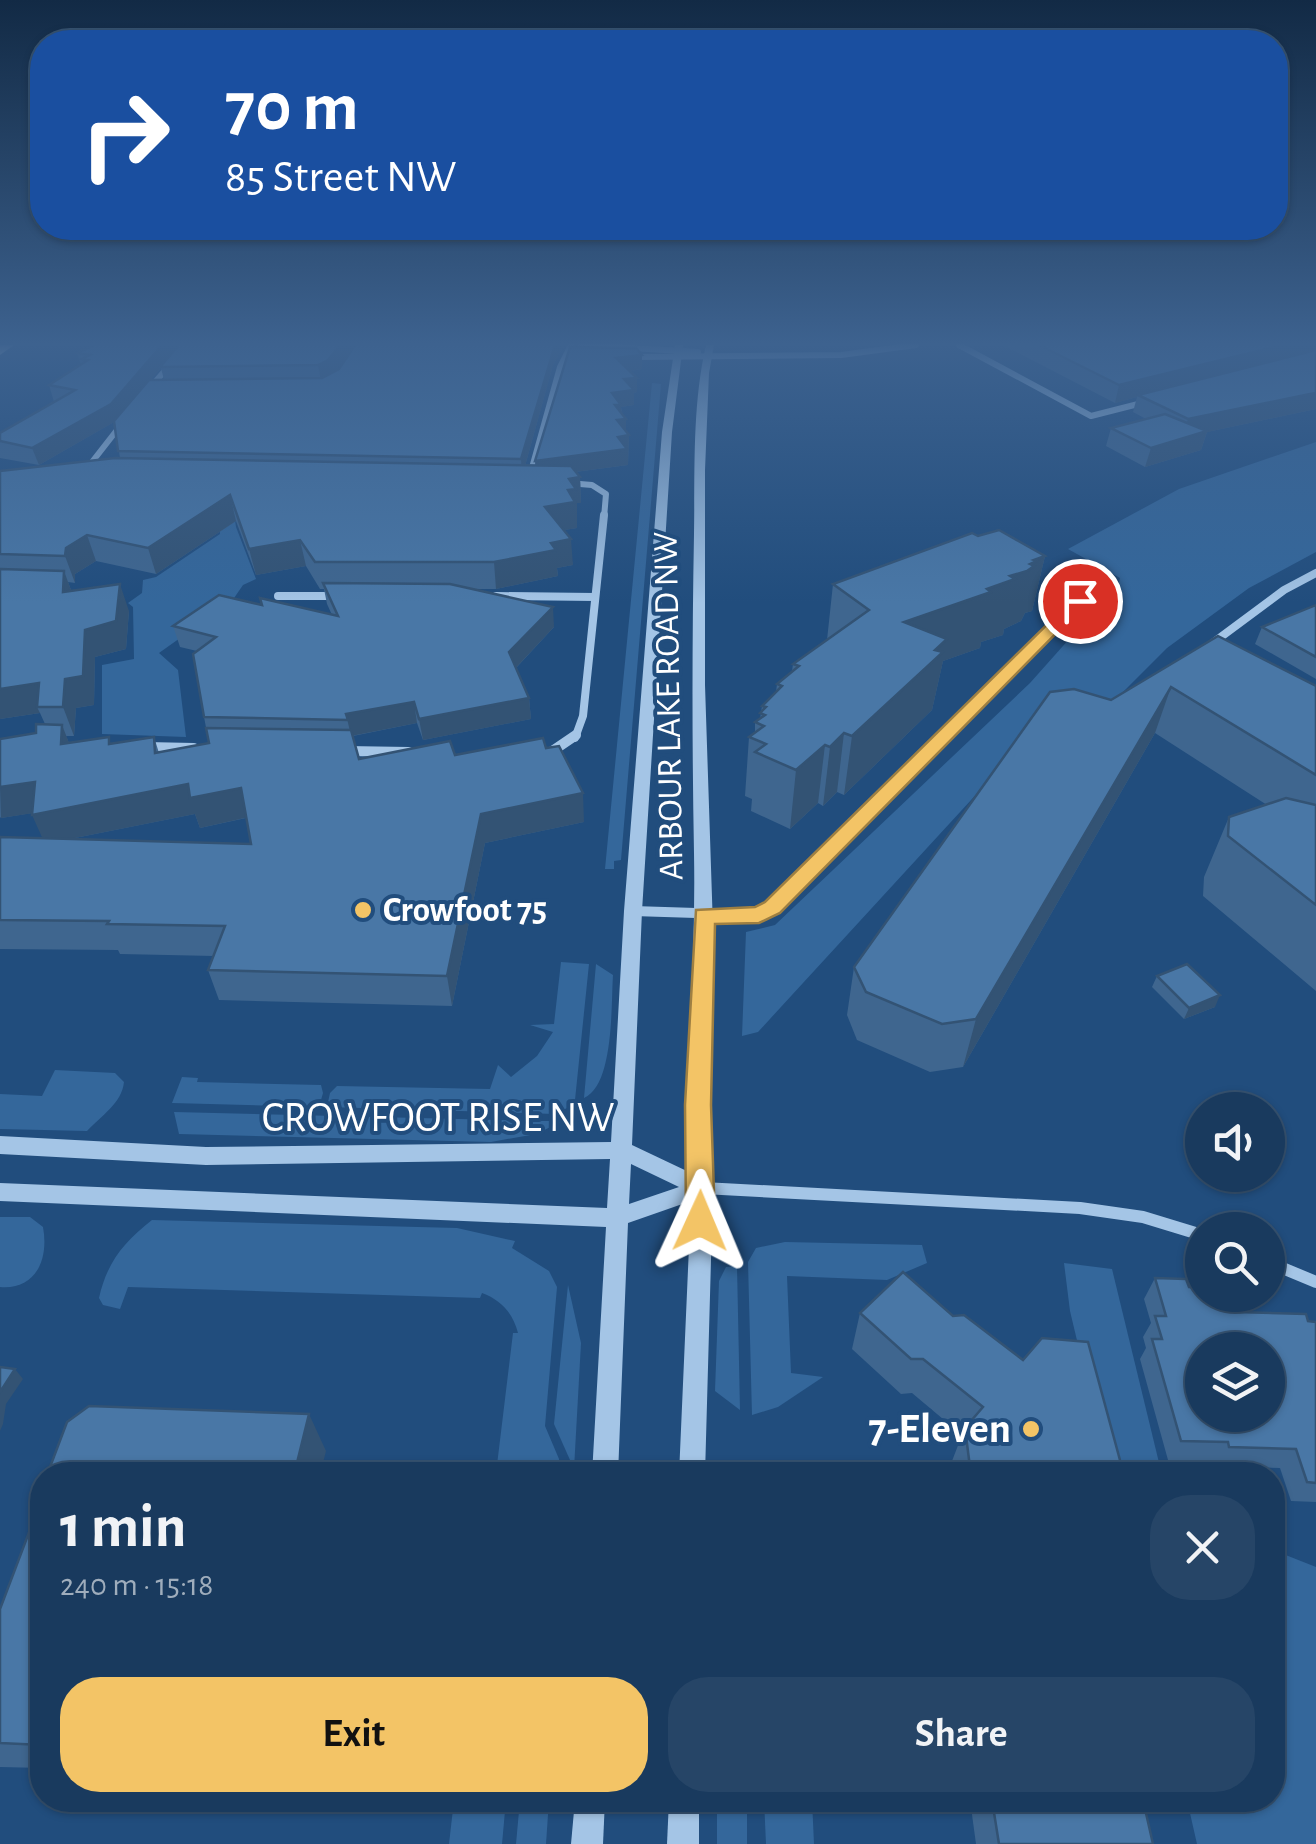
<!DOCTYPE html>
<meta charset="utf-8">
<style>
body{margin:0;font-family:"Alegreya Sans",sans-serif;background:#264567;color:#f1f3f6;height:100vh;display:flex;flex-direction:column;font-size:38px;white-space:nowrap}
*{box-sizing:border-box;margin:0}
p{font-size:32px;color:#9fadbc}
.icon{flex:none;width:55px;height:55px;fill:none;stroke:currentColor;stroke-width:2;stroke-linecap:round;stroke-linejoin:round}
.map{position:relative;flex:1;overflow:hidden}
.side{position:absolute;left:30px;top:1462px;width:1255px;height:350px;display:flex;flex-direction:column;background:#193a5e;border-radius:40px;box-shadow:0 2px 8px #0004,0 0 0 2px #375473}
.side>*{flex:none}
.hud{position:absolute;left:30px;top:30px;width:1258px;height:210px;border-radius:40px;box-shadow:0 2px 8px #0004,0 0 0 2px #375473;background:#1a4fa0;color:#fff;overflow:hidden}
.buttons{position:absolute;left:1185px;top:1092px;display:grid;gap:20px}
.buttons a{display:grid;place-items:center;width:100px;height:100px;border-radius:50%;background:#193a5e;box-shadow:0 2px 8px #0004,0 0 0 2px #375473;font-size:50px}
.pin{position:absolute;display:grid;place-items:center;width:85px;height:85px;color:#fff;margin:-42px;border:5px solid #fff;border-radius:50%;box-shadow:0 2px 10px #0007}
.me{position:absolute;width:110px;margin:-55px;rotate:1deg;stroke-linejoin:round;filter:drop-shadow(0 0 8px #0008)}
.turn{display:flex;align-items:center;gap:35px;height:210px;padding:0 30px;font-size:45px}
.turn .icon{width:130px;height:130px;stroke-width:2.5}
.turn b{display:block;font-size:70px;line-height:85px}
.round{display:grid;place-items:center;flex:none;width:105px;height:105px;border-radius:40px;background:#264567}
.overview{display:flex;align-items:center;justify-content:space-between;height:170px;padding:0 30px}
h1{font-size:60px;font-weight:600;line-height:75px}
.action{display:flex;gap:20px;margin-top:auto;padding:20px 30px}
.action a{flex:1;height:115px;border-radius:40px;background:#f3c466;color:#111;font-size:40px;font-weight:600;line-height:115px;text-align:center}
.action a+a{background:#264567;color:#f1f3f6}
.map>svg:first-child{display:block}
</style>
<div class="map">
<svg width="1316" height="1844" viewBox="0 0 1316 1844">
<rect width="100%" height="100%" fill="#214d7d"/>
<!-- green -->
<g fill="#34679b">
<polygon points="652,383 661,384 621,860 614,861 614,869 605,869"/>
<polygon points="1316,442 1316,552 1249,588 1167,648 1094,721 1062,701 758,1032 742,1036 746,932 775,925 1030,683 1087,619 1114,604 1120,578 1068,549 1179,489"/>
<polygon points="230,486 236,527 256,579 243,585 232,601 159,653 178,670 186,737 102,734 102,665 134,659 133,607 128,603 142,593 143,580 156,577 220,534 215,488"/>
<polygon points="561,962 589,964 575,1100 571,1106 555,1114 327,1107 330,1093 337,1086 490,1089 498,1065 511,1077 537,1056 553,1032 530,1025 554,1024"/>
<path d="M596,964L613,975C611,1006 614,1085 584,1098Z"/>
<path d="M55,1070L115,1073L124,1082C122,1103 101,1116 87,1131L0,1129V1094L42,1096Z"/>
<polygon points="182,1077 198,1078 197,1082 321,1085 323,1093 319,1107 172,1103"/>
<polygon points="174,1112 544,1121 563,1121 536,1134 491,1142 179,1134"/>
<path d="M0,1217H30L43,1227C49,1259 36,1290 0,1287Z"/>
<path d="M152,1220L457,1228L515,1241L512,1248L549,1271L557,1287L545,1426L559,1459L558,1475H457V1467L497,1465L513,1333H518C513,1313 501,1300 482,1293L480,1298L128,1287L120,1309L103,1305L99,1298C107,1262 124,1242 152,1220Z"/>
<polygon points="785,1242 922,1245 927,1263 887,1280 787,1276 791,1373 823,1377 778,1407 752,1415 748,1262 756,1248"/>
<polygon points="1064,1263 1112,1269 1162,1475 1109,1475 1070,1311"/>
<polygon points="737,1266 740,1410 715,1391 719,1281 726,1267"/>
<polygon points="568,1285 581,1343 574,1469 554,1424"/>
<polygon points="1273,1550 1316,1567 1316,1844 1197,1844 1187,1800 1272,1800"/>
<polygon points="454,1800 506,1800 502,1844 449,1844"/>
<polygon points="520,1800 549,1800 546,1844 516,1844"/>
<rect x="717" y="1800" width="30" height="44"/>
<polygon points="764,1800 812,1800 814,1844 766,1844"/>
</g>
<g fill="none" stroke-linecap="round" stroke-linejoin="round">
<!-- minor-far3 -->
<g stroke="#a4c5e6" stroke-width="6">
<polyline points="581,345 698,352"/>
<polyline points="959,345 1091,416 1146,402"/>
<polyline points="631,357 841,355 916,345"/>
<polyline points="150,388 187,345"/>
<polyline points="85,471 124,421"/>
<polyline points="530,475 560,367 571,345"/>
<polyline points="568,483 592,485 606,494 604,518"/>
</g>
<!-- minor-far2 -->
<g stroke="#a4c5e6" stroke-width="8">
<polyline points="278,596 339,596"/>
<polyline points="496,596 595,597"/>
<polyline points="1210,645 1284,590 1316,573"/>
<polyline points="575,738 583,716 604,515"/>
<polyline points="943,738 1080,601 1084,581"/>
</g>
<!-- minor-far1 -->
<g stroke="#a4c5e6" stroke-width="10">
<polyline points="146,747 194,748"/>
<polyline points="346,751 409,752"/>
<polyline points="551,752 576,735"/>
<polyline points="633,911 759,915 772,908 945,735"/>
</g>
<!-- minor -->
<g stroke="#a4c5e6" stroke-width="12">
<polyline points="703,1188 1080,1208 1143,1217 1202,1235"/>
<polyline points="1268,1262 1316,1282"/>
</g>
<!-- tertiary -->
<g fill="#a4c5e6" fill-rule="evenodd">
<path d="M675,345H683L672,432L642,911L632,1145L691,1173C686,1066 696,960 694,853C692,747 692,641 694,534C695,472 692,406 706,345H714L709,373L705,470V685L713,928L708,1105L713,1188L705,1475H679L691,1201L628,1223L618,1475H592L606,1227L0,1201V1183L607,1208L610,1159L206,1165L0,1154V1136L206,1147L611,1142L624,911L662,432ZM631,1164L679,1187L629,1204Z"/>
<polygon points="575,1800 605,1800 603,1844 571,1844"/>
<polygon points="669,1800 699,1800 699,1844 667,1844"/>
</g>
<!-- motorway -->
<polygon fill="#fff" fill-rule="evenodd" points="0,345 14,345 0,355"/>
</g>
<!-- wall -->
<g fill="#3f668f" fill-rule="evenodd">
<path d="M91,345H355L335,371L339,369L355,345H564L553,365L525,466H535L570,347L642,369L630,371L637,378V392L634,393V405L621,407L626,431L629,435L628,465L575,472L580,477L581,503H577V528L564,530L573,565L557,568L558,576L496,589H473L554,627L516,668L529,698L531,719L423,740L417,723L353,736L359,759L455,755L546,748L584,822L485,843L452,1006L219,1000L208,970L214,956L120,954L118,950L0,949V837L43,838L32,813L1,818L0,817V739L36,733L45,724L40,713L0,719V471L120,458L114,422L39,465L0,458V433L54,402L49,385L81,365L77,353L91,346ZM161,368L164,380H150ZM236,521L256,575L306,566L320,589H324L327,604L332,615L262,605L173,626L180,647L197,651L204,717L209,743L159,753L154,737L112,743H69L66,736H74L76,708L94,705L95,657L126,649L129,611L71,590L68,582L75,583V574L96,561L156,574ZM195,814L200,828L246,818L251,844L70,839Z"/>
<polygon points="1003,345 1316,345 1316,409 1207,432 1201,450 1145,467 1106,446 1111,428 1146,419 1133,412 1137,397 1115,403"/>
<polygon points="978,536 1045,556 1032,611 1025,613 1021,621 1004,629 1003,635 981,642 980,648 943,661 932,710 844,795 837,792 823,806 818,803 790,829 751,811 752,799 745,796 749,737 755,733 755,722 760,719 762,706 776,692 777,684 792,671 793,664 827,640 833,584"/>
<polygon points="1316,605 1316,679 1255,644 1262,627"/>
<polygon points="1218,636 1316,686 1316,991 1203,896 1204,877 1229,817 1267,805 1155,733 963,1067 930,1072 857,1040 847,1015 854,967 1111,700"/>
<polygon points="1157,976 1215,1007 1184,1019 1152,987"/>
<polygon points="1155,1278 1189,1287 1235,1312 1316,1322 1316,1502 1291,1501 1280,1468 1215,1466 1214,1461 1168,1460 1140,1359 1146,1348 1143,1337 1151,1323 1144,1299"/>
<polygon points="860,1313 1124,1475 954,1475 952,1461 962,1435 912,1393 901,1394 852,1349"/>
<polygon points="42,1485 42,1768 0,1767 0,1609 42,1498 39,1494"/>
<polygon points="970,1800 1143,1800 1153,1844 976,1844"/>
</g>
<!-- shaded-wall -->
<g fill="#335374">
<polygon points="162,345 180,345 116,421 39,465 32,448"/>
<polygon points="340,345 355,345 331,377 321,381 318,365"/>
<polygon points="555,345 564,345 553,365 522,477 521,459"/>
<polygon points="1282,345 1316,345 1316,351 1138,395 1137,397 1115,403 1119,385"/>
<polygon points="642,355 642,369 617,373 616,358"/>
<polygon points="637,378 637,392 634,393 634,405 621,407 622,420 626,419 626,435 615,421 612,393 624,379"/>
<polygon points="1316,393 1316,409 1207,432 1201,450 1145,467 1151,448 1182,437 1188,419"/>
<polygon points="629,435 628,465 536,477 535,461 618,437"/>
<polygon points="580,477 581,503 577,503 577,528 547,533 545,507 569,479"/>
<polygon points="230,495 236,521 156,574 148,548"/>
<polygon points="87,535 96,561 75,574 75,583 65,556 66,548"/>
<polygon points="571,539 573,565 557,568 558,576 496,589 494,562 551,543"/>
<polygon points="300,540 306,566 256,575 249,549"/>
<polygon points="1045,556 1032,611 1025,613 1021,621 1004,629 1003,635 981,642 980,648 943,661 932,710 844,795 852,736 904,622 987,589 1010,576 1034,560"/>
<polygon points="64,571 74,598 63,592"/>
<polygon points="120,584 129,611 126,649 95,657 94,705 76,708 74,736 63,707 65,679 85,630"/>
<polygon points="553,607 554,627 511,673 509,652"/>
<polygon points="39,683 37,707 40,713 0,719 0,689"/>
<polygon points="1171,687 1155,733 963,1067 976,1019"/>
<polygon points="529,698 531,719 423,740 419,719"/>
<polygon points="414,702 417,723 351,736 346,714"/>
<polygon points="62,725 73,753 61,744"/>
<polygon points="844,733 837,792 823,806 830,747"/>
<polygon points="825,745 818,803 790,829 796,770"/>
<polygon points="35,782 47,811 1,818 0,787"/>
<polygon points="188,784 241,788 249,817 200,828 195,814 45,844 32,815"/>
<polygon points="583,793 584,822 485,843 452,1006 447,976 481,814"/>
<polygon points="1220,995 1215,1007 1184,1019 1189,1008"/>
<polygon points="15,1369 23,1379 6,1404 3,1424 0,1431 0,1392"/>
<polygon points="309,1414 326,1451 320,1475 297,1475 295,1471"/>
</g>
<!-- building -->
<g fill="#4977a6" stroke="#335374" stroke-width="2.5" fill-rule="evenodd">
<polygon points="94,345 162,345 111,404 32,448 0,441 0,433 75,390 49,385 88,360 82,359 90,355 77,353"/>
<polygon points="179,345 340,345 328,360 318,365 160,367"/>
<polygon points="355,345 555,345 521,459 118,451 114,421 149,380 322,378 339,369"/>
<polygon points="1039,345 1282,345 1119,385"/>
<polygon points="570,347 636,348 642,355 616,358 637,378 624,379 634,390 612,393 621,405 615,405 626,419 617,420 629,435 618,437 627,449 535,461"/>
<polygon points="1316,350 1316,393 1310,394 1188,419 1138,395"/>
<polygon points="1165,414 1207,431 1151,448 1111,428"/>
<polygon points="115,458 571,466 580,477 569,479 576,489 568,490 575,502 545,507 571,539 551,543 556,550 494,562 315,562 300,540 249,549 230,495 148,548 87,535 66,548 65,556 0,554 0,471"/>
<polygon points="999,530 1045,556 1034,560 1037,561 1030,564 1034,566 1027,571 1010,576 1015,579 987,589 991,592 904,622 947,639 935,650 943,652 852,736 844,733 830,747 825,745 796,770 755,752 766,744 749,737 764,726 755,722 765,715 760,713 766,707 762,706 782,686 777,684 799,666 793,664 869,610 833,584 972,533 978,536"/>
<polygon points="0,569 64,571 63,592 120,584 116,621 85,630 83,676 65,679 63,707 37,707 39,683 0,689"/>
<polygon points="323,583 450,584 553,607 509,652 529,698 419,719 414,702 346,714 348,720 204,717 193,654 216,637 173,626 219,595 262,605 260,598 338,616"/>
<polygon points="1316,605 1316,657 1262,627"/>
<polygon points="1218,636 1316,686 1316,775 1171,687 976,1019 942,1024 866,992 854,967 1050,692 1074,689 1111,700"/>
<polygon points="36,724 62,725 61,744 109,737 109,744 154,737 155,753 209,743 206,728 351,730 359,759 450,741 455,755 543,738 546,748 559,746 583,793 481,814 447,976 208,970 225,926 107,924 109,921 0,920 0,837 251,844 241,788 190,798 188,784 32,815 35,782 0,787 0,739 36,733"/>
<polygon points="1286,798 1316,805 1316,905 1228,836 1229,817"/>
<polygon points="1187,964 1220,995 1189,1008 1157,976"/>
<polygon points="903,1272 953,1316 964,1315 1023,1360 1042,1338 1088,1342 1124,1475 971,1475 965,1428 983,1407 923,1359 911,1359 860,1313"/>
<path d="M1155,1278L1186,1279L1189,1287L1202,1288V1295H1229L1235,1312L1306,1314L1308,1321L1316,1322V1483L1307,1482L1296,1449L1229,1447L1228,1442L1181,1441L1152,1339H1162L1155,1316H1166ZM1202,1350H1268V1415H1202Z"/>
<polygon points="0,1367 15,1369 0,1392"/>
<polygon points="89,1406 309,1414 295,1471 298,1475 47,1475 67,1422"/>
<polygon points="42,1498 42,1745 0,1743 0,1609"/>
<polygon points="992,1800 1143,1800 1153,1844 999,1844"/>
</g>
<!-- sky -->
<linearGradient id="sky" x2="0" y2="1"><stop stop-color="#122a45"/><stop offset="0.57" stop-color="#3d628f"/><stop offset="1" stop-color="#3d628f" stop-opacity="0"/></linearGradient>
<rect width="1316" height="603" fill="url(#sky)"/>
<!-- route -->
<polygon fill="#f3c466" stroke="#9e7f42" stroke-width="2.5" points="1074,598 1088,601 780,913 759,923 715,924 711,1105 715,1221 711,1230 700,1234 690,1230 686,1221 685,1105 696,910 755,907 765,902"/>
<!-- markers -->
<g fill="#f3c466" stroke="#214d7d" stroke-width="4">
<circle cx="363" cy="910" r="10"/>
<circle cx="1031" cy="1429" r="10"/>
</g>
<g text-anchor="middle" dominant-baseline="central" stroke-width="8" stroke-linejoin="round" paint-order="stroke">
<!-- street labels -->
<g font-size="35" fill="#fff" stroke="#214d7d">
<text transform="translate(669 706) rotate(-91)">ARBOUR LAKE ROAD NW</text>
</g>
<!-- poi labels -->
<g font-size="35" font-weight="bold" fill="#fff" stroke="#214d7d" text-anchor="start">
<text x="383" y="910">Crowfoot 75</text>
</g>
<!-- near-street labels -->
<g font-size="42" fill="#fff" stroke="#214d7d">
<text x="438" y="1118">CROWFOOT RISE NW</text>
</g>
<!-- near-poi labels -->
<g font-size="42" font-weight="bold" fill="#fff" stroke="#214d7d" text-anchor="end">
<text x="1011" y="1429">7-Eleven</text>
</g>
</g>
</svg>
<div class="buttons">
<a><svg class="icon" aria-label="sound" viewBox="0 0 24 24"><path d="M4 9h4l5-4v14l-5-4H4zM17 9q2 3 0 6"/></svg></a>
<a><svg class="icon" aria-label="search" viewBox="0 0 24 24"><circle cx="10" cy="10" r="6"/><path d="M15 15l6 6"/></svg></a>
<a><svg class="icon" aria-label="layers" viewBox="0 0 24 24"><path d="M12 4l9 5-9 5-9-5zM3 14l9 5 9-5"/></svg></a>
</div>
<div class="pin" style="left:1080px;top:601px;background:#d93025"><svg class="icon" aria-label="arrive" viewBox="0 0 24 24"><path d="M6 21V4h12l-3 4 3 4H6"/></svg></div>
<svg class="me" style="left:700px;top:1221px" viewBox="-20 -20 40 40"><path d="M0-17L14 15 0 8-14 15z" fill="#f3c466" stroke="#fff" stroke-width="4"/></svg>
<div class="hud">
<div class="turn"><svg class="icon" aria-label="right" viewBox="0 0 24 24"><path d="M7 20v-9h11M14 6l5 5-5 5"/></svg><div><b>70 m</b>85 Street NW</div></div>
</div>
<section class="side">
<div class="overview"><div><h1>1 min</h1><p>240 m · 15:18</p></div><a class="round"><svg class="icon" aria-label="close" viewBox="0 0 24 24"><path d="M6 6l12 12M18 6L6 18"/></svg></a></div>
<div class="action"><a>Exit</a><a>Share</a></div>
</section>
</div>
